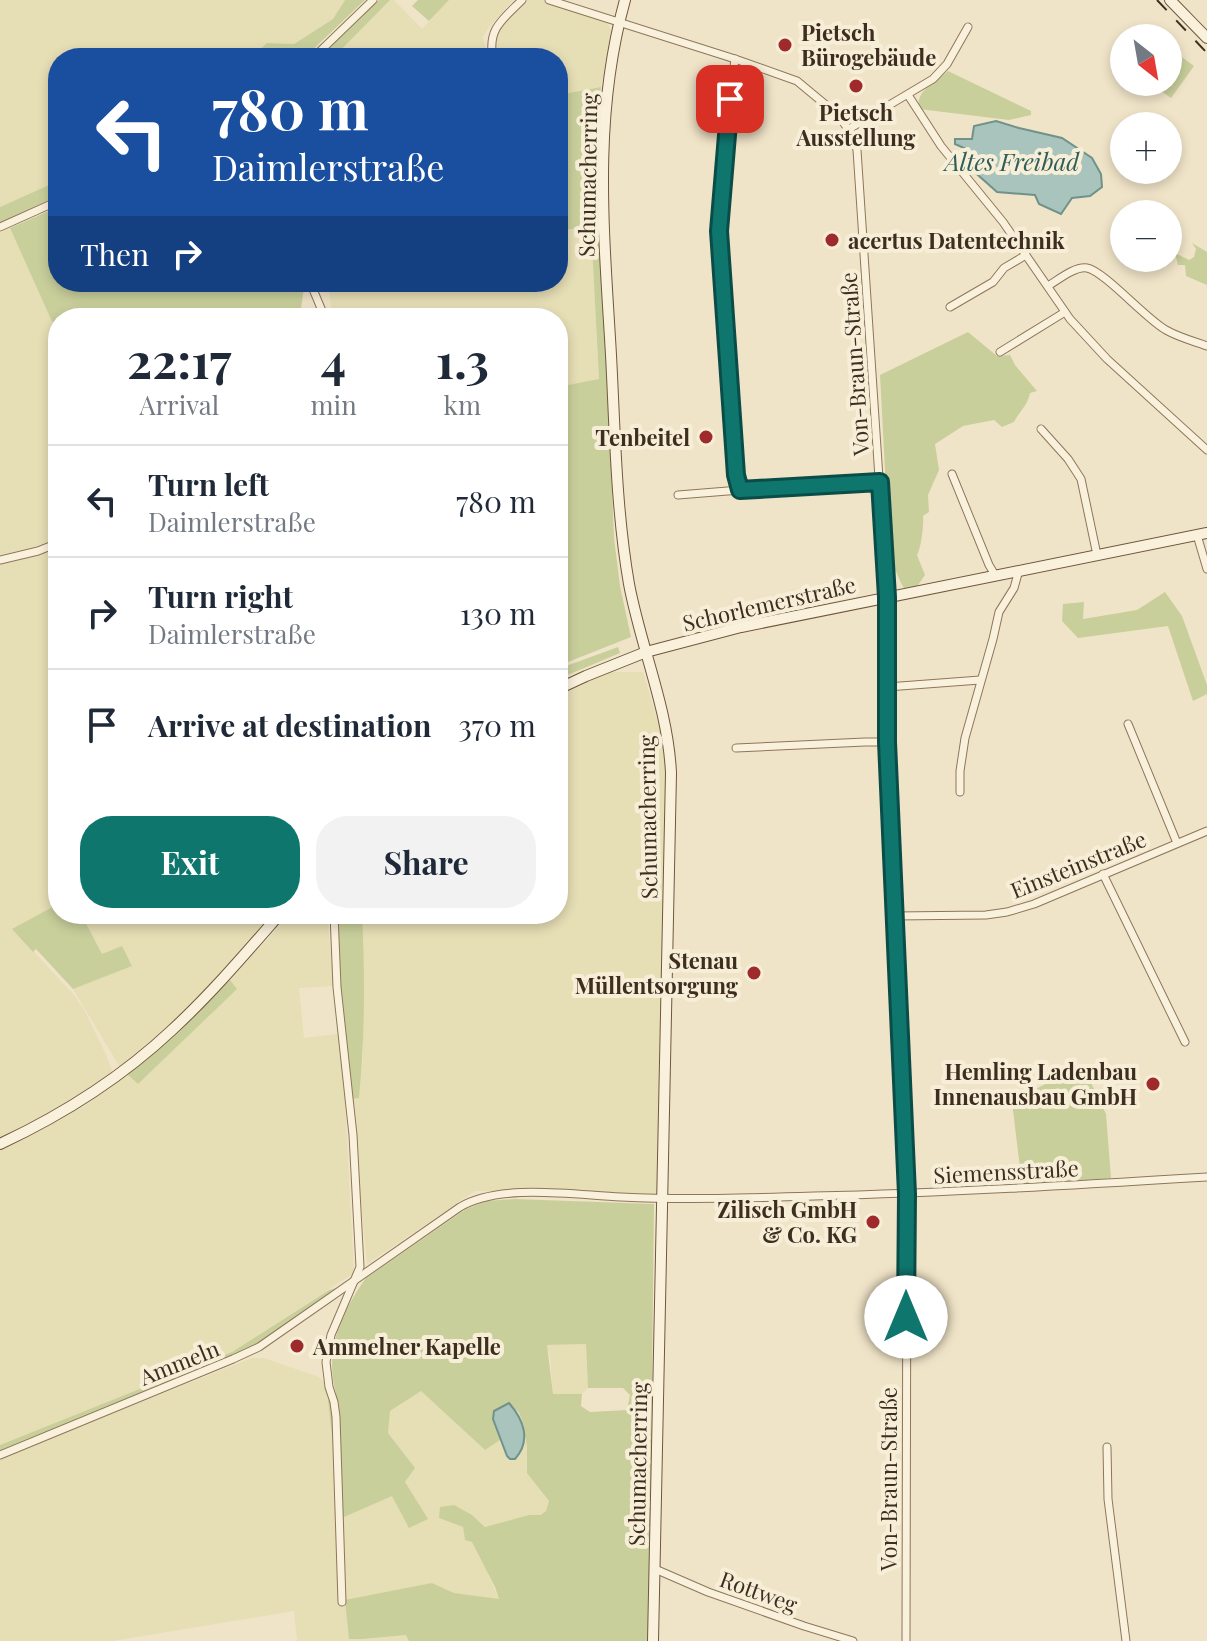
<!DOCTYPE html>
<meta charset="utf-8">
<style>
body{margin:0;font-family:"Playfair Display",serif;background:#f2f2f3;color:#1f2937;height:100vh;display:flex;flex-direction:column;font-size:30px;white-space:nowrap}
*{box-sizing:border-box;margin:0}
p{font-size:26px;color:#747a83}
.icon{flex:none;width:44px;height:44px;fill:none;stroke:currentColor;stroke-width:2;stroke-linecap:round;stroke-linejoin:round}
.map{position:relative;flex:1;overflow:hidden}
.sheet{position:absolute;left:48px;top:308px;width:520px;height:616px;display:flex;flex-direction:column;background:#fff;border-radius:32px;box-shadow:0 4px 12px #0003}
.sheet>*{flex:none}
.guide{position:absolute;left:48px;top:48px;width:520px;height:244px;border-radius:32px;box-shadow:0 4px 12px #0003;background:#1a4fa0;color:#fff;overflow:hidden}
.needle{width:52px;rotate:149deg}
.fabs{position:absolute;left:1110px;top:24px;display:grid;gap:16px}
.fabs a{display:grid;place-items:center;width:72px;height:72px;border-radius:50%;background:#fff;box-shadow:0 4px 12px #0003;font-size:40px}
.pin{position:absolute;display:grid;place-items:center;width:68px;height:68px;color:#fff;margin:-34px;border-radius:16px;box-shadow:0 4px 12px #0006}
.me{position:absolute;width:88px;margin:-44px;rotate:0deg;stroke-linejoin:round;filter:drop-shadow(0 0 6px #0008)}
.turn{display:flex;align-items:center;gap:28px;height:168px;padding:0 32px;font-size:36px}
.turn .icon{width:104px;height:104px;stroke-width:2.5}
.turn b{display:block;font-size:56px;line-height:68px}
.then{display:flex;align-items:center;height:76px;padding:0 32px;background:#0003;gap:16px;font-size:30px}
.eta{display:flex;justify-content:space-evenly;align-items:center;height:136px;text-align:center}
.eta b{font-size:48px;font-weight:700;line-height:56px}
.action{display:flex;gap:16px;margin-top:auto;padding:16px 32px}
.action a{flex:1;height:92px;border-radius:32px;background:#0f766e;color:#fff;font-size:32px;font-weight:700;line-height:92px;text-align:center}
.action a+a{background:#f2f2f3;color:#1f2937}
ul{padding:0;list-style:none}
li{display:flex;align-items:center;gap:24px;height:112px;padding:0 32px;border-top:2px solid #e0e1e3}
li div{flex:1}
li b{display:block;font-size:30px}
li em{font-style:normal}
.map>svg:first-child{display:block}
</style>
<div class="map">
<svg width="1207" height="1641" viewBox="0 0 1207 1641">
<rect width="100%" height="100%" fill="#f0e4c8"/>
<!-- farmland -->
<g fill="#e6deb5">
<polygon points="0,0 345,0 333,19 294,44 267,43 251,58 58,58 58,181 0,207"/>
<polygon points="390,0 394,0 422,29 449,0 513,0 489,27 483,37 488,58 333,58"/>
<polygon points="526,0 542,0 607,22 611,30 601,87 558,95 558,58 497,58 494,44 497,30"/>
<polygon points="591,225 599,380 558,387 558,318 333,318 329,292 331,282 558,282 558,231"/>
<polygon points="10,228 58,335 58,538 23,551 0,556 0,232"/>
<polygon points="58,547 58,904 13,929 73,994 85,1011 106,1055 113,1073 61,1108 0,1140 0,564 16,561"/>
<polygon points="609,672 643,672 663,740 666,771 658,1194 475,1191 367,1264 351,1100 359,1098 363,1054 362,914 558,914 558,696"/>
<polygon points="81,914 275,914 170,1027 121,1069 73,989 131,966 102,954"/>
<polygon points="290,914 327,914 334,986 299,988 304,1038 338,1034 345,1100 354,1273 232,1352 0,1445 0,1151 67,1115 127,1074 138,1084 236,989 230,980"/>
<polygon points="586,1344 588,1388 582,1394 553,1394 550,1356 546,1345"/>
<polygon points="252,1358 264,1358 319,1377 324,1382 328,1401 335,1462 405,1482 414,1468 388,1433 390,1411 421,1391 485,1450 500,1440 507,1456 515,1459 521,1453 524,1432 527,1447 528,1473 549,1501 546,1511 541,1516 529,1516 485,1527 472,1515 439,1518 463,1527 465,1540 472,1541 481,1556 499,1600 454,1593 432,1583 349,1639 363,1639 407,1635 409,1641 297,1641 294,1611 113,1641 0,1641 0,1458"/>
</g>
<!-- green -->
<g fill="#c9cf9b" fill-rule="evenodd">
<polygon points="345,0 365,0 304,58 251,58 267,43 294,44 333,19"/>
<polygon points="379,0 390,0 333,58 319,58"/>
<polygon points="418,0 449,0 429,21 412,6"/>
<polygon points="1168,47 1194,66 1171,98 1148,82 1168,82"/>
<path d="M948,71L1031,111V115L1009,120L919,109C915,91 935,82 948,71Z"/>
<polygon points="601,87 597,115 614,538 620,586 631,637 558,666 558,387 599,379 591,226 558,231 558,95"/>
<polygon points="58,181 58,196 0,222 0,207"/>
<polygon points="58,207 58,282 305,282 301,308 272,318 58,318 58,335 10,228"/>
<polygon points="1192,243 1207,252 1207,285 1186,276 1185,265 1178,265 1175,253 1189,260 1194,257 1196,249"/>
<path d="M968,332L997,356L1010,355L1015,365L1037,391L1030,393C1028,405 1019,412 1014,422L1002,427L994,420L963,426L935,444L939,470L928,495L929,512L923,516C924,524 921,549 917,555L925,575L916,588H904C898,579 898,571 890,564L880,375Z"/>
<polygon points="1165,592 1182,616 1207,685 1207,694 1193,701 1168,626 1078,638 1062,621 1063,604 1084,602 1083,619 1137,610"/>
<polygon points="618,647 620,653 558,679 558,669"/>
<polygon points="58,904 58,914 81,914 102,954 122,946 132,966 73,989 36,949 33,952 12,929"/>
<path d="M336,914H362C365,975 365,1037 359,1098L345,1100L338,1034Z"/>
<polygon points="230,980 237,989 138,1084 127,1074 174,1034"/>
<polygon points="1082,1064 1106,1114 1111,1178 1022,1185 1012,1102"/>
<path d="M515,1199L654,1204L649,1641H409L406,1635L363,1639H349L345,1600L432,1583L454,1593L499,1599L495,1587L472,1542L465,1540L463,1527L439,1518L440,1507L454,1505L472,1515L485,1527L529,1515H541L546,1511L549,1501L527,1473V1447L523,1423L519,1413L509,1403L493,1419L500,1440L485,1450L421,1391L390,1411L388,1433L415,1468L405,1482L428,1519L409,1528L392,1496L337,1520L335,1462L328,1401L336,1393C324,1351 341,1313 366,1278L466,1209L486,1201ZM586,1344L588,1388H623L630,1395L627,1410L590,1412L581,1406L582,1394H553L547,1345Z"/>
<polygon points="344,1286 295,1320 233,1358 0,1454 0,1445 232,1352 329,1290"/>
</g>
<!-- water -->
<g fill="#a9c4bc" stroke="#6f938a" stroke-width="2">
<polygon points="996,121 1019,128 1062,138 1092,158 1101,174 1102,187 1090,196 1072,198 1061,214 1039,204 1035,195 997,192 969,167 971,151 955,144 955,139 972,139 974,126"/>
<path d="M509,1403C523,1419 532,1440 515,1459H510L507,1456L493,1419L494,1411Z"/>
</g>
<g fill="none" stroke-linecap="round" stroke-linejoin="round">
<defs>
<g id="street">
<polyline points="549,0 735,59 797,81 838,115 853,136 857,150 887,597 887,742 907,1194 906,1641"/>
<polyline points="313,58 373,0"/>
<path d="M493,58C487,29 503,19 522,0"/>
<polyline points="735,59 730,99 719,231 736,475 740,490"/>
<polyline points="908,95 941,146 1003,222 1070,319 1107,359 1207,450"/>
<polyline points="849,129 933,79 947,64 968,27"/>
<polyline points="0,227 58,201"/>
<polyline points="310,282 325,318"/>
<path d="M1048,286C1058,280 1075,266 1087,268C1104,271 1146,319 1166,330C1178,337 1193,341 1207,346"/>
<polyline points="950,307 993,282 1004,268 1026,255"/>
<polyline points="1000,352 1065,312"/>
<polyline points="1041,429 1068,459 1081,479 1097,555"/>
<polyline points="952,474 989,565 995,575"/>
<polyline points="678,495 740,490 880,482"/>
<polyline points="1197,535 1207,569"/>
<polyline points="0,560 38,551 58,543"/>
<polyline points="887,687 980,680"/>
<polyline points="1128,724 1177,843"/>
<polyline points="736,748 865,742 887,742"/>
<polyline points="960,792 960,771 965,738 993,639 999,612 1014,588 1019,570"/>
<polyline points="1103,874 1185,1042"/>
<polyline points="334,914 337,987 353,1135 360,1267 331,1335 326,1362 329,1387 334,1402 336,1417 342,1602"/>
<polyline points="895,916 986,915 1007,912 1034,904 1207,831"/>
<polyline points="1107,1447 1108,1499 1126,1641"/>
<path d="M0,1455L233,1359L259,1347L460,1207C500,1183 574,1195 621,1197C685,1200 750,1198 814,1196C945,1193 1076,1185 1207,1177"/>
<polyline points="655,1569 708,1592 804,1626 853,1641"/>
</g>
<g id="secondary">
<path d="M625,0C592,119 604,233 611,355C615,431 616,509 629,584C641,648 668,708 671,773L653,1641"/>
<polyline points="1170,0 1207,38"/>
<polyline points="558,689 586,676 646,652 741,627 1207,533"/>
<path d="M0,1144C62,1115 122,1077 172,1030C211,994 245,954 280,914"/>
</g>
</defs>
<!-- street casing -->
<use href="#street" stroke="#8d765c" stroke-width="9"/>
<!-- secondary casing -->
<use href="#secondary" stroke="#6f573f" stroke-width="12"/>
<!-- street -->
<use href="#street" stroke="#faf1dc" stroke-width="7"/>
<!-- secondary -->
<use href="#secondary" stroke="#faf1dc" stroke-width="10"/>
<!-- rail -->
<polyline stroke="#3d2e20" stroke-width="2" stroke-dasharray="14 14" stroke-linecap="butt" points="1157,0 1207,53"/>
</g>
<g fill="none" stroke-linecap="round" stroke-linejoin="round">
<defs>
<polyline id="route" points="730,99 719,231 736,475 740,490 880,482 887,597 887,742 907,1194 906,1317"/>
</defs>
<!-- route casing -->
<use href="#route" stroke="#0a4d48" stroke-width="20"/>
<!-- route -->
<use href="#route" stroke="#0f766e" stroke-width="14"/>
</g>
<!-- markers -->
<g fill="#9e2a2b" stroke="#f7eed8" stroke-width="3">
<circle cx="785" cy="45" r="8"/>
<circle cx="856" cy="86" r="8"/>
<circle cx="832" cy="240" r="8"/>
<circle cx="706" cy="437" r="8"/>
<circle cx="754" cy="973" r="8"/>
<circle cx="1153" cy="1084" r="8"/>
<circle cx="873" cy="1222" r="8"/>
<circle cx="297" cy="1346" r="8"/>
</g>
<g text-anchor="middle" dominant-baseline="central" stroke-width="8" stroke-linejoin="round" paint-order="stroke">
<!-- poi labels -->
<g font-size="22" font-weight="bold" fill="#3d2e20" stroke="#f7eed8" text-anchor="end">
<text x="801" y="32" text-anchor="start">Pietsch<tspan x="801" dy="25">Bürogebäude</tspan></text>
<text x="856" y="112" text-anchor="middle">Pietsch<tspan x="856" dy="25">Ausstellung</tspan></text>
<text x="848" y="240" text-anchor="start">acertus Datentechnik</text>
<text x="690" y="437">Tenbeitel</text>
<text x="738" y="960">Stenau<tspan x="738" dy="25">Müllentsorgung</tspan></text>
<text x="1137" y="1071">Hemling Ladenbau<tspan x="1137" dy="25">Innenausbau GmbH</tspan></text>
<text x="857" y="1209">Zilisch GmbH<tspan x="857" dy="25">&amp; Co. KG</tspan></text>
<text x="313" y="1346" text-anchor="start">Ammelner Kapelle</text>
</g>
<!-- street labels -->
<g font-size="22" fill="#3d2e20" stroke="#f7eed8">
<text transform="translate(587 175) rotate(-89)">Schumacherring</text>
<text transform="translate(854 364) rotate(-94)">Von-Braun-Straße</text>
<text transform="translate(769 603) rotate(-13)">Schorlemerstraße</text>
<text transform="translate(647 817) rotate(-91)">Schumacherring</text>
<text transform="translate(1078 864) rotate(-22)">Einsteinstraße</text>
<text transform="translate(1006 1171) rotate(-3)">Siemensstraße</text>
<text transform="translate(179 1362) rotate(-22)">Ammeln</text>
<text transform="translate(637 1464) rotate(-89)">Schumacherring</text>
<text transform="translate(888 1479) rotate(-90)">Von-Braun-Straße</text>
<text transform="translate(759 1591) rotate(20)">Rottweg</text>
</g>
<!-- water labels -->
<g font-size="24" font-style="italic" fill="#2f5d5a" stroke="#f7eed8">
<text x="1012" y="161">Altes Freibad</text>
</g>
</g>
</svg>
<div class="fabs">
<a><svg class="needle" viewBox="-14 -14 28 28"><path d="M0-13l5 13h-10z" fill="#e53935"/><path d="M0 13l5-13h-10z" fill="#747a83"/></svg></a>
<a>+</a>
<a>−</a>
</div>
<div class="pin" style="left:730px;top:99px;background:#d93025"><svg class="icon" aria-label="arrive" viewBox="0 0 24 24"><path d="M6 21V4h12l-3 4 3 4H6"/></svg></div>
<svg class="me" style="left:906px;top:1317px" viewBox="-20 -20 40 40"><circle r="19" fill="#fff"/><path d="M0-13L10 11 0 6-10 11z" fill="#0f766e"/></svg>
<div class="guide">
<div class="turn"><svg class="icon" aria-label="left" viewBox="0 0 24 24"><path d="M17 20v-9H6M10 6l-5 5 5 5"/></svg><div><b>780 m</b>Daimlerstraße</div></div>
<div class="then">Then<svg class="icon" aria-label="right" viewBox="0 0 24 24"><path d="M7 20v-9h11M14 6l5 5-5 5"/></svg></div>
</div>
<section class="sheet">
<div class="eta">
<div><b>22:17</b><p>Arrival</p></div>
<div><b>4</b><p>min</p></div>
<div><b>1.3</b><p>km</p></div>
</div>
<ul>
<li><svg class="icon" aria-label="left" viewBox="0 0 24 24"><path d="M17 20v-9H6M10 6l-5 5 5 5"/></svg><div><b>Turn left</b><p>Daimlerstraße</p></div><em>780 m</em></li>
<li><svg class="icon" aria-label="right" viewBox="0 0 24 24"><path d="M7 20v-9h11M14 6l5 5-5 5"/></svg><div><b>Turn right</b><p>Daimlerstraße</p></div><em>130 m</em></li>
<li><svg class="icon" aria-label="arrive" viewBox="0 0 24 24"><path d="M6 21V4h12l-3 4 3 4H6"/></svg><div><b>Arrive at destination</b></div><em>370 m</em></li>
</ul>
<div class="action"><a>Exit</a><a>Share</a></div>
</section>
</div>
